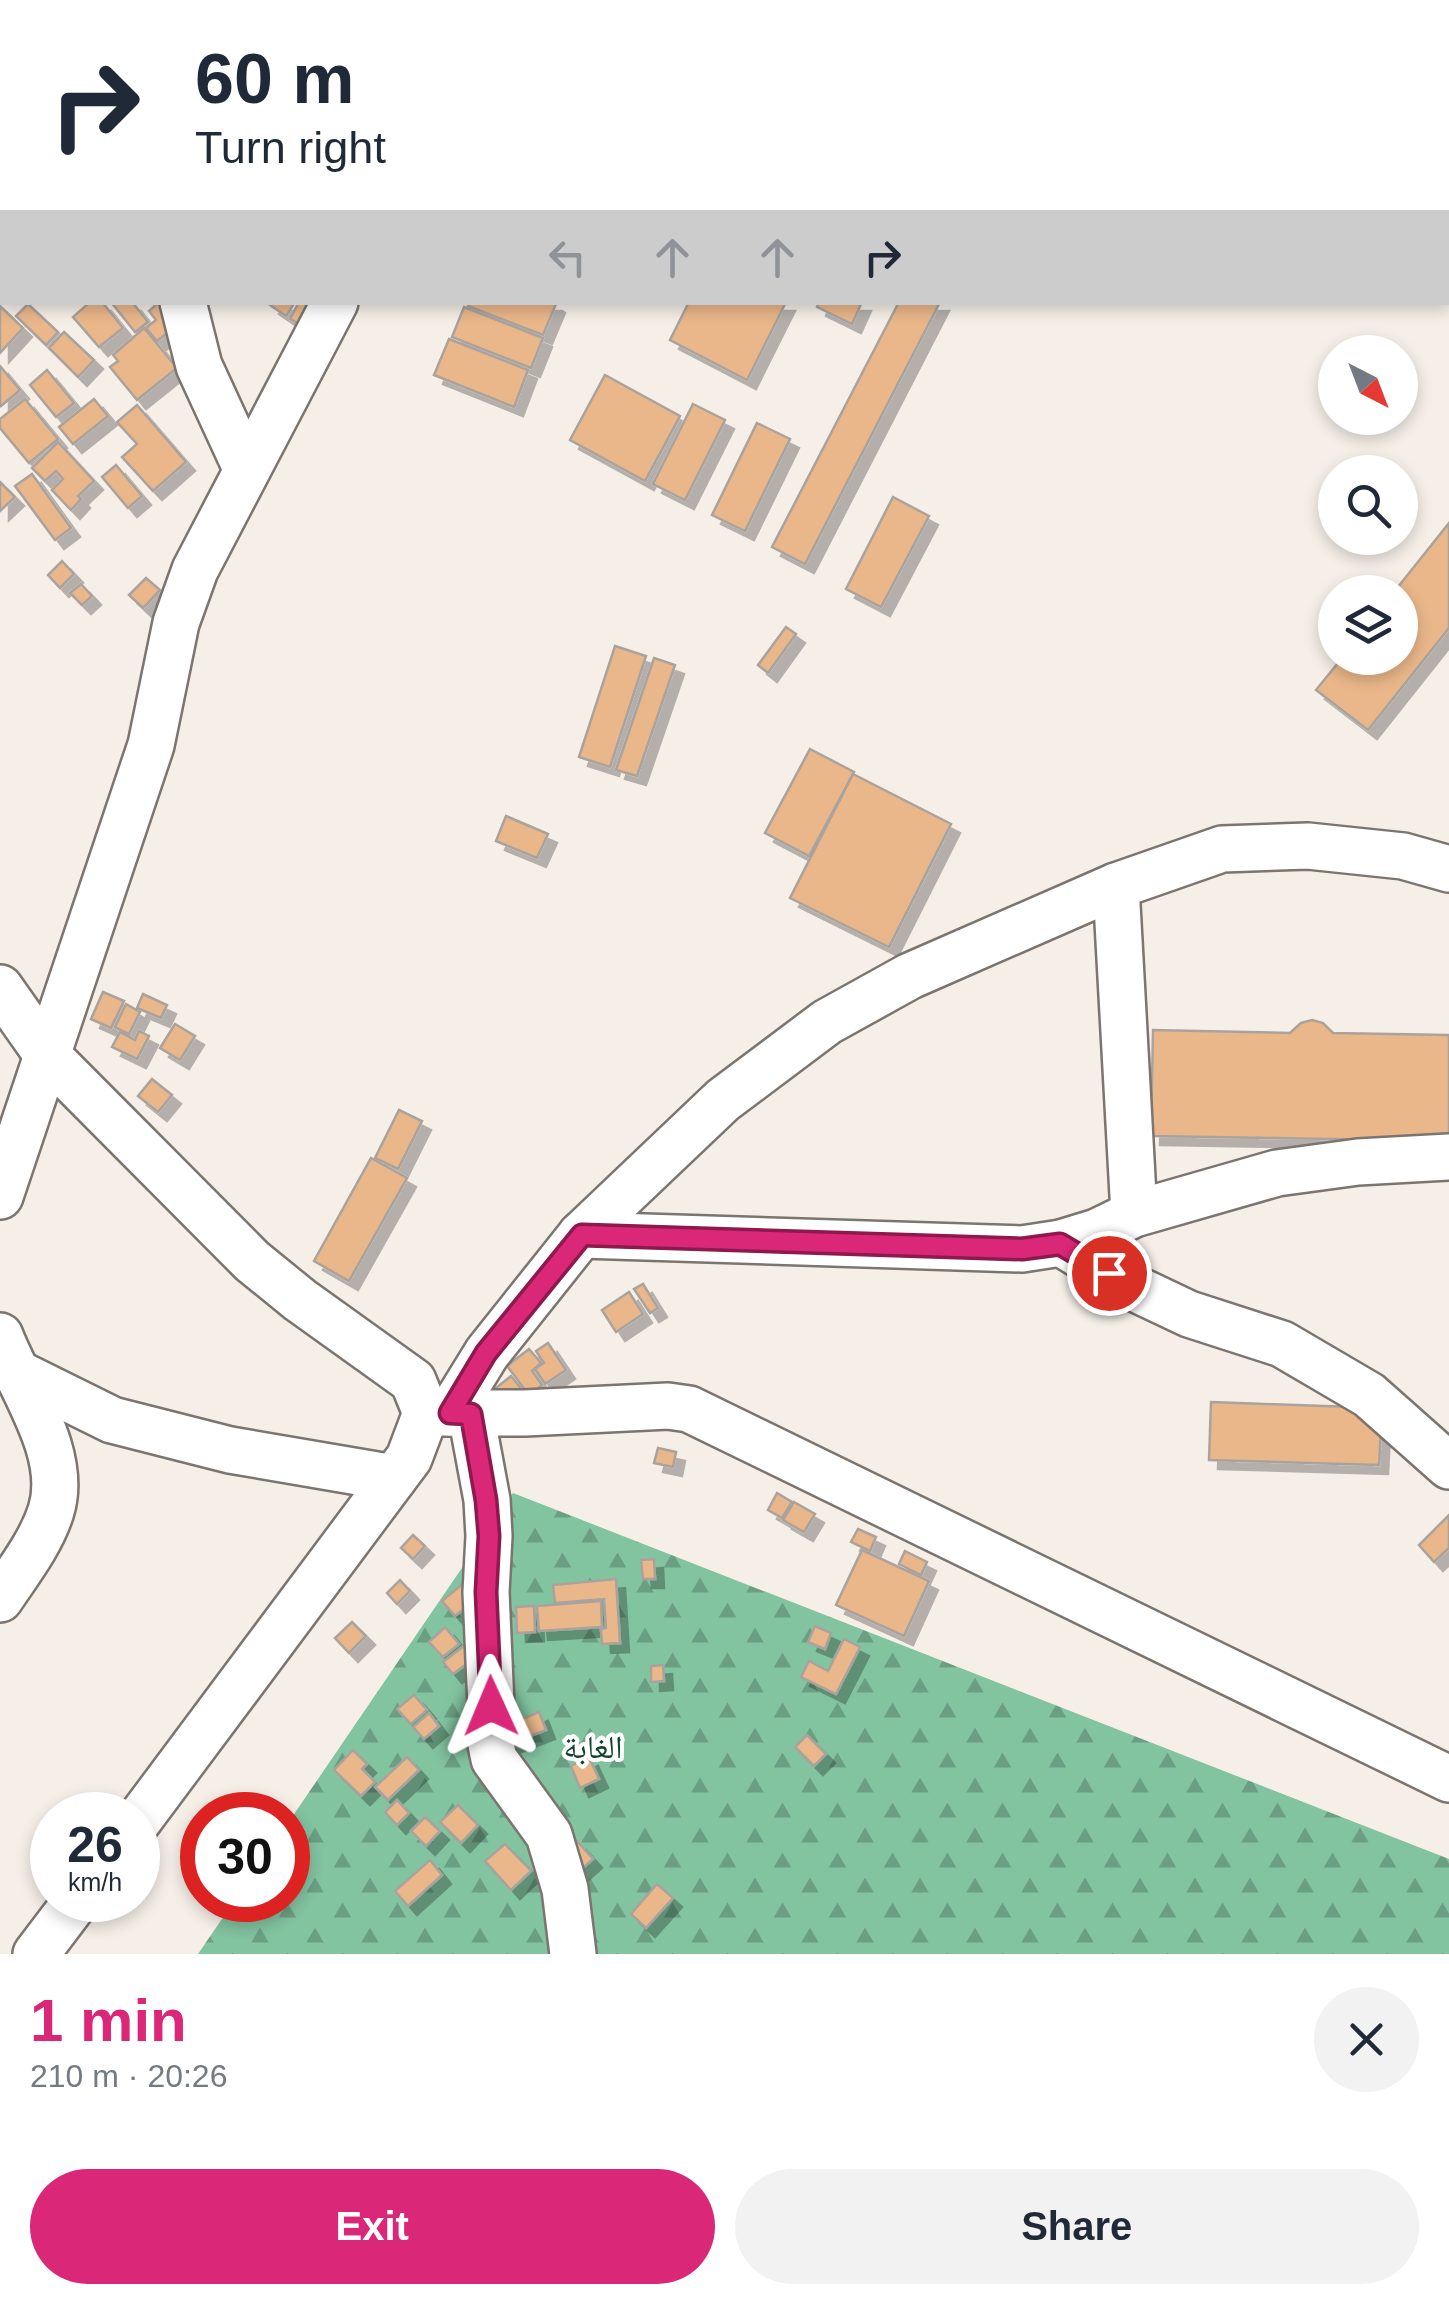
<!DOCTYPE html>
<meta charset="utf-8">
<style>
body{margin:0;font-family:Arial,"Noto Naskh Arabic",sans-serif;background:#f2f2f3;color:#1f2937;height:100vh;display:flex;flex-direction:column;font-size:38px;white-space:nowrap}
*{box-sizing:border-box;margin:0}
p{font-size:32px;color:#747a83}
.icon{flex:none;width:55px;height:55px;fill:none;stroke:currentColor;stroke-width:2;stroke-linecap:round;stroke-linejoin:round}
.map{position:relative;height:1954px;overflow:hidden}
.drawer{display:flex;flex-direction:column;background:#fff;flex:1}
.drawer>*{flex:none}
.hud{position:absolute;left:0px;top:0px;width:1450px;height:305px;box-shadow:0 5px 15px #0003;background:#fff;color:#1f2937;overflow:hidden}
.needle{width:65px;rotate:138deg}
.buttons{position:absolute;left:1318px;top:335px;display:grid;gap:20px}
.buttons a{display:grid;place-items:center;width:100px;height:100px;border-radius:50%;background:#fff;box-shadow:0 5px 15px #0003;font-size:50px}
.speed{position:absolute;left:30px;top:1792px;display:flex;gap:20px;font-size:50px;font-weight:700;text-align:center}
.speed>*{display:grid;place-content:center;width:130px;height:130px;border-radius:50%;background:#fff;box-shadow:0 5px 15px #0003;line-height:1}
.speed small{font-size:25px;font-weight:400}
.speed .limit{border:15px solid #d22;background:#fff;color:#111}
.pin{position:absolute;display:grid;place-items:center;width:85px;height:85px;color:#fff;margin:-42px;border:5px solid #fff;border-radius:50%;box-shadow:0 2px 10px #0007}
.me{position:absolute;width:110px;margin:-55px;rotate:359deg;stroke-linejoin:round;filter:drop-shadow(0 0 8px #0008)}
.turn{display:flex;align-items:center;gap:35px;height:210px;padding:0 30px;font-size:45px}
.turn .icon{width:130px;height:130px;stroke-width:2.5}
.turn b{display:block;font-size:70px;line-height:85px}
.lanes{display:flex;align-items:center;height:95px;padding:0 30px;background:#0003;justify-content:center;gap:50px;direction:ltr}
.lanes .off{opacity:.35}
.round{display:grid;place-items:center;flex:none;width:105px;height:105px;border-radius:52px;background:#f2f2f3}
.summary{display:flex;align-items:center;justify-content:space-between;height:170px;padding:0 30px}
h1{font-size:60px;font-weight:700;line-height:75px;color:#db2777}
.action{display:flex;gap:20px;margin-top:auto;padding:20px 30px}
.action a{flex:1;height:115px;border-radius:60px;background:#db2777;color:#fff;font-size:40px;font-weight:700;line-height:115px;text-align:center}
.action a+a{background:#f2f2f3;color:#1f2937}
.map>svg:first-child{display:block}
</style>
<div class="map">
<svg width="1449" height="1954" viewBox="0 0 1449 1954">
<defs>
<pattern id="forest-firs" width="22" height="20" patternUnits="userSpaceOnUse" patternTransform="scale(2.5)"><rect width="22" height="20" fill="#82c3a0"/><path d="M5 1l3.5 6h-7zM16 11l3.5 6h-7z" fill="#6b9f83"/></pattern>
<filter id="shadow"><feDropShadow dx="9" dy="9" stdDeviation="0" flood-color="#0004"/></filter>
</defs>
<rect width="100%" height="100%" fill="#f6efe8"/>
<!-- forest -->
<polygon fill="url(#forest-firs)" points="513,1493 1449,1859 1449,1954 198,1954 235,1900 288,1900 288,1823"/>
<!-- building -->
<g fill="#eab78a" stroke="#aaa39d" stroke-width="2.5" filter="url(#shadow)">
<polygon points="90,302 102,302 123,328 99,347 73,317"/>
<polygon points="111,302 132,302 148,322 135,332"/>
<polygon points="159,302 164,302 181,322 157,341 146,328 156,320 149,311"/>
<polygon points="272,302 295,302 286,316 270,305"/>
<polygon points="299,302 316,308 306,327 290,319"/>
<polygon points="470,302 553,302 556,304 543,335 468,306"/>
<polygon points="689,302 786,302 747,380 670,340"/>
<polygon points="819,302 862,302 852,324 817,307"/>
<polygon points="899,302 940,302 805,564 772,547"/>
<polygon points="28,304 58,332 46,345 16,316"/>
<polygon points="0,306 23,328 0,353"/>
<polygon points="464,307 543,338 531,368 452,337"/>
<polygon points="144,328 177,368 137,400 110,367 118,361 113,355"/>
<polygon points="64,332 94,360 78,377 49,348"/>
<polygon points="449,339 528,370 514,407 434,375"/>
<polygon points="0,366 20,390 1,406 0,404"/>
<polygon points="47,370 74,403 56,417 30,385"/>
<polygon points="605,375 680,416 645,481 570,440"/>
<polygon points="25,399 58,439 29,463 0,428 0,419"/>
<polygon points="94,399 108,416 73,444 59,427"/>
<polygon points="693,404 725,420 685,500 653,484"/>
<polygon points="137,405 186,462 153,491 122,457 137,444 117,422"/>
<polygon points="757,423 790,439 745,531 712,515"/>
<polygon points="58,442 94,481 78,496 81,499 71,510 52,490 63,479 56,471 45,481 32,468"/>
<polygon points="116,465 142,496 128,508 102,477"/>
<polygon points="32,474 71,528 55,540 15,486"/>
<polygon points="0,482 15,497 0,511"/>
<polygon points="893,497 929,516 881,607 846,589"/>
<polygon points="1449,523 1449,628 1368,730 1316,690 1342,658 1400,658 1400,592 1394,592"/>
<polygon points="62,561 74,574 60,588 48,575"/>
<polygon points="146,578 160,590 143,608 129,595"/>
<polygon points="81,584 92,596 82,605 70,593"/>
<polygon points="786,627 796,634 768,673 758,665"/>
<polygon points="615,646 646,656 610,767 579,757"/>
<polygon points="654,658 675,665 637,776 616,770"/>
<polygon points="810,749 854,772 809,856 765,833"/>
<polygon points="853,774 951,824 889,947 790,898"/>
<polygon points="506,816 548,834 537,858 496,841"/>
<polygon points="103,992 124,1001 111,1028 91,1019"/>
<polygon points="143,994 167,1005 161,1018 137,1008"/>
<polygon points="126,1004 140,1012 129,1034 115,1027"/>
<polygon points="1312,1020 1323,1023 1333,1033 1449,1035 1449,1141 1151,1136 1153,1030 1290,1033 1301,1023"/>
<polygon points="175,1024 195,1036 180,1060 160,1048"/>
<polygon points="139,1031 149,1036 137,1059 112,1047 120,1032 135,1040"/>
<polygon points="152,1079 172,1095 158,1112 138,1096"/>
<polygon points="399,1110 422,1121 398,1169 375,1158"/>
<polygon points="371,1158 407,1178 349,1281 314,1261"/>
<polygon points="643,1284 658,1308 650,1313 634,1289"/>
<polygon points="629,1292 643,1314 616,1332 602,1310"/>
<polygon points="548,1343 566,1370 545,1384 535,1369 544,1363 536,1351"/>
<polygon points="529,1349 541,1363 532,1371 542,1385 529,1395 507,1366"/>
<polygon points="511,1376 528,1397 492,1391"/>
<polygon points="1211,1402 1382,1408 1379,1465 1209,1460"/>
<polygon points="658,1448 676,1452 673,1467 654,1463"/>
<polygon points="777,1493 792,1502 782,1518 768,1510"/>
<polygon points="794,1502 815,1514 804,1532 783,1520"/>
<polygon points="1449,1515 1449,1548 1434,1562 1419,1545"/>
<polygon points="858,1529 876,1537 870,1551 851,1542"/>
<polygon points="413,1535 425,1546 413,1559 401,1548"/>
<polygon points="862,1550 929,1581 904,1636 836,1605"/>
<polygon points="905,1551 927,1562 921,1575 899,1564"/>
<polygon points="654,1559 655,1579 643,1579 641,1560"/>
<polygon points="470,1578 483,1594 455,1616 442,1601"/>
<polygon points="616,1579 620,1643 602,1644 601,1629 606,1628 604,1599 555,1603 553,1585"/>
<polygon points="400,1580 410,1591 397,1604 387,1593"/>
<polygon points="601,1601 602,1627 539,1631 537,1606"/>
<polygon points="534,1606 535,1632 517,1633 516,1607"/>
<polygon points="352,1622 366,1636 349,1653 335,1638"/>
<polygon points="815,1626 831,1633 825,1649 808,1642"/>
<polygon points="445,1627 459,1644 443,1657 429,1642"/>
<polygon points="844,1639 860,1647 836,1694 801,1677 809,1661 828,1671"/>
<polygon points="469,1642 479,1655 453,1674 443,1662"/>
<polygon points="663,1665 664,1681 651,1682 651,1666"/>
<polygon points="414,1695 427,1710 411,1724 397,1709"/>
<polygon points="539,1712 546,1730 505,1746 498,1729"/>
<polygon points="429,1713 439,1726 424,1739 413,1727"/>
<polygon points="807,1735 826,1754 814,1766 795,1747"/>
<polygon points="353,1750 367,1764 362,1769 375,1782 361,1796 334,1770"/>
<polygon points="407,1757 419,1770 388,1800 375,1787"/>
<polygon points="589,1757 599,1779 580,1788 571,1766"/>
<polygon points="397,1800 409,1813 397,1825 385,1812"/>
<polygon points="458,1805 478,1825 461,1843 440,1822"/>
<polygon points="425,1817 440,1831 426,1846 411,1831"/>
<polygon points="577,1841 593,1859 575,1875 559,1857"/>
<polygon points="505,1844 531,1871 511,1890 485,1861"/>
<polygon points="430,1860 442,1875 408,1906 395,1891"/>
<polygon points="657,1884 673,1898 646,1928 631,1914"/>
</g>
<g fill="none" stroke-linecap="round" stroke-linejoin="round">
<defs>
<g id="minor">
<polyline points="223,0 226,2"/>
<polyline points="392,0 396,2"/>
<polyline points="490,2 491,0"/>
<polyline points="0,96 2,96"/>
<polyline points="183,302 199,366 246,468"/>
<polyline points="1116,886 1134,1214"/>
<polyline points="0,988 48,1056 252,1261 300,1300 413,1381 426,1413 409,1458 394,1478 138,1821"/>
<polyline points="0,1196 151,745 176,623 195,570 335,302"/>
<polyline points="581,1235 1022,1249 1061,1243 1097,1232 1134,1214 1277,1173 1358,1162 1449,1157"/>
<polyline points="1061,1243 1134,1288 1189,1314 1282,1344 1369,1395 1449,1466"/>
<path d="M0,1336C20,1388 69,1454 51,1511C41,1543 18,1572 0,1599"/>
<polyline points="13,1371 112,1420 230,1450 394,1478"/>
<polyline points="426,1413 525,1413 668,1406 689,1409 1449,1779"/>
<polyline points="450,1413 487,1353 581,1235 723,1100 827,1022 910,976 1116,886 1222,849 1308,846 1403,856 1449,869"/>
<polyline points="471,1414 487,1500 489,1536 486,1592 491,1706 488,1730 494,1759 549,1835 565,1889 573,1954"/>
<polyline points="36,1954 77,1900"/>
</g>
</defs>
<!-- minor casing -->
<use href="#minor" stroke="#7b746f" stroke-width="50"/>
<!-- minor -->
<use href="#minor" stroke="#fff" stroke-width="45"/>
</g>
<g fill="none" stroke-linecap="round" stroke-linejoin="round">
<defs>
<polyline id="route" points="491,1706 486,1592 489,1536 486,1500 471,1414 450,1413 486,1353 582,1235 1022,1249 1060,1244 1109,1273"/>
</defs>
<!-- route casing -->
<use href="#route" stroke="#8e194d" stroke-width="25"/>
<!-- route -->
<use href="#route" stroke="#db2777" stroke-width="18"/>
</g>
<g text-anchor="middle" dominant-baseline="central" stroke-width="8" stroke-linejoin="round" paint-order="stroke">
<!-- park labels -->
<g font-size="32" fill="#11452e" stroke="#fff">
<text x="593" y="1747">الغابة</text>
</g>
</g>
</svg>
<div class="buttons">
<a><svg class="needle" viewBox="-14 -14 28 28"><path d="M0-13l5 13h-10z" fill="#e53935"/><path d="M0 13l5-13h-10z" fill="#747a83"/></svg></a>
<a><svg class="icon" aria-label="search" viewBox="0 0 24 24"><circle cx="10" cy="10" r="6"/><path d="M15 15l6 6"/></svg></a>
<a><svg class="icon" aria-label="layers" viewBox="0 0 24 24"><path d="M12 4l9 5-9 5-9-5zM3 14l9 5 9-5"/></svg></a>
</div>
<div class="speed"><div>26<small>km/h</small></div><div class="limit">30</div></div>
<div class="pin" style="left:1109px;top:1273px;background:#d93025"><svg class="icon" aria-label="arrive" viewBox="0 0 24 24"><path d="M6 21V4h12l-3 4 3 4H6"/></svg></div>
<svg class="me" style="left:491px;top:1706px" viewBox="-20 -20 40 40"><path d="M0-17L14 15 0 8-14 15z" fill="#db2777" stroke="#fff" stroke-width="4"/></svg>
<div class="hud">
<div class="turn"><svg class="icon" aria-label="right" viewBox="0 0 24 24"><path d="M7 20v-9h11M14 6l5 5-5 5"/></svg><div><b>60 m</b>Turn right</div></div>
<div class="lanes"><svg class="icon off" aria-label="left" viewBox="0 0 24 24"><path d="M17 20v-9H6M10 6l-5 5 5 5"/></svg><svg class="icon off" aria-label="ahead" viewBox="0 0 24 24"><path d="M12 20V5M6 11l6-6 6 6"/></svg><svg class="icon off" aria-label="ahead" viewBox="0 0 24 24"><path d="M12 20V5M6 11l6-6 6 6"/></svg><svg class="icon" aria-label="right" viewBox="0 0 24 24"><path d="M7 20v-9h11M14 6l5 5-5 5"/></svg></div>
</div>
</div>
<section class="drawer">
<div class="summary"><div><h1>1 min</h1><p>210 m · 20:26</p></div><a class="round"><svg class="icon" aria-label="close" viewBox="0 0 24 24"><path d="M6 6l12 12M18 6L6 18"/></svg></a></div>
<div class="action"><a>Exit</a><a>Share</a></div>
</section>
